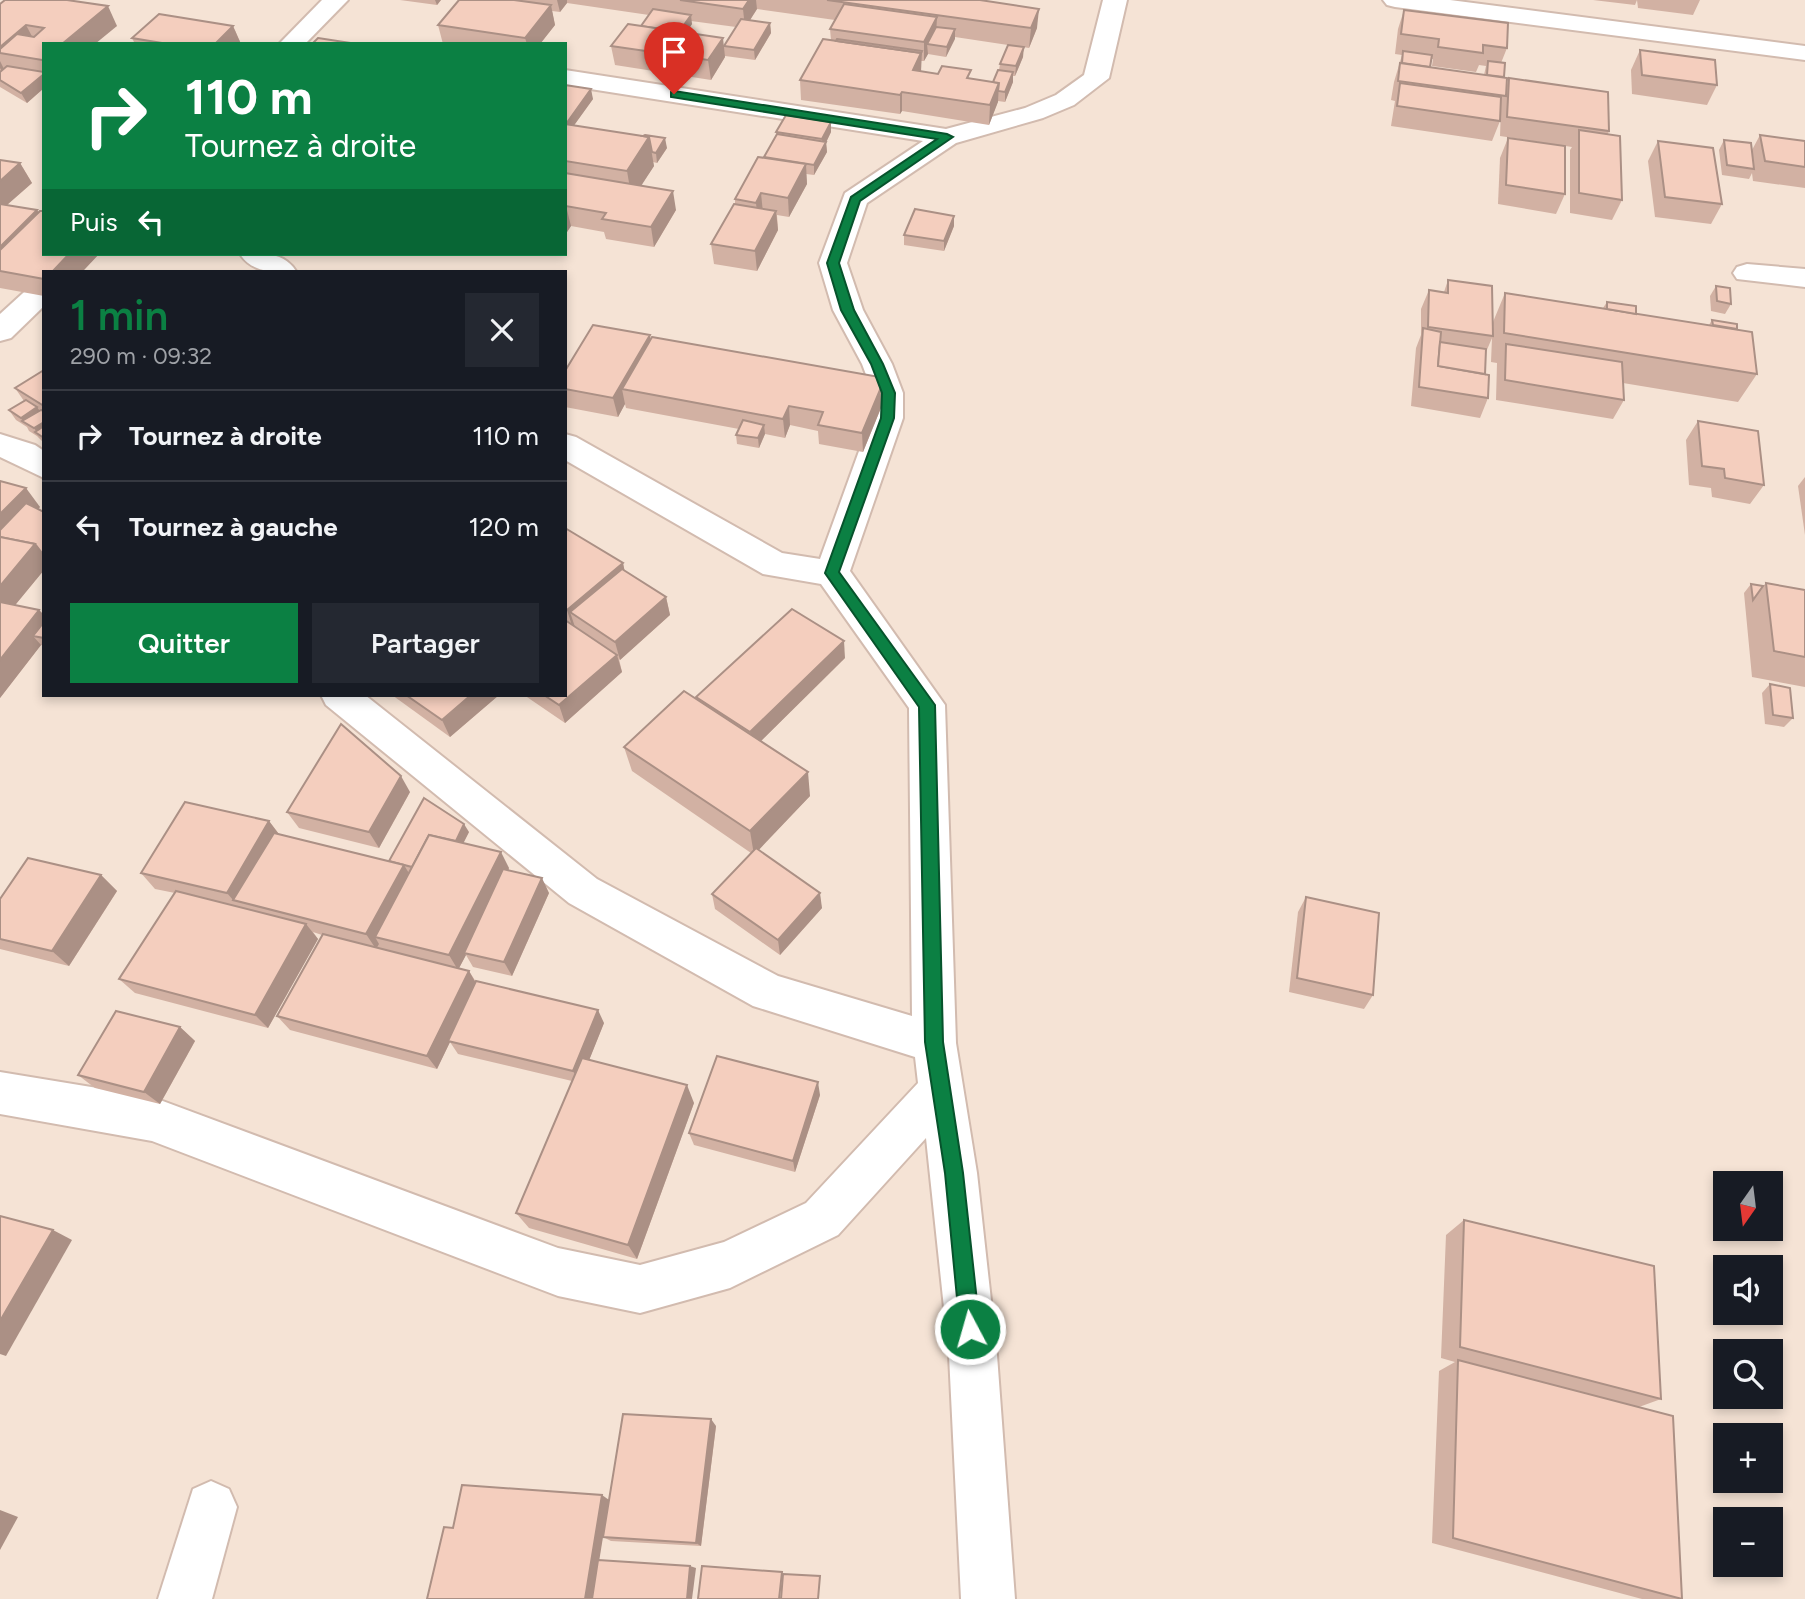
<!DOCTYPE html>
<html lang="fr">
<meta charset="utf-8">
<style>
body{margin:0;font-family:Figtree,sans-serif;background:#242831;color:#f1f3f6;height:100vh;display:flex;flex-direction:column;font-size:26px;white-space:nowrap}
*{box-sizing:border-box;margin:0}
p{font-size:23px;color:#9ea1a6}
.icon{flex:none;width:38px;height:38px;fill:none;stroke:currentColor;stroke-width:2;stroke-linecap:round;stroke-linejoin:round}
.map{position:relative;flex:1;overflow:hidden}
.panel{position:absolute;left:42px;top:270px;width:525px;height:427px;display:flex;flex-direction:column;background:#171b24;border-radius:0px;box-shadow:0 4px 10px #0003}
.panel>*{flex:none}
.top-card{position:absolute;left:42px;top:42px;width:525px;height:214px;border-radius:0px;box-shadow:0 4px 10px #0003;background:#0b8043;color:#fff;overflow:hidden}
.needle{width:46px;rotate:194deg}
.fabs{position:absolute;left:1713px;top:1171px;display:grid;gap:14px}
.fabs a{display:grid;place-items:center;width:70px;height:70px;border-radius:0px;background:#171b24;box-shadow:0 4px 10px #0003;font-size:35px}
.pin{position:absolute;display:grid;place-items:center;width:60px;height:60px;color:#fff;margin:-72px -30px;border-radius:50% 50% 50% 0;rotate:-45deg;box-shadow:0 0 7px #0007}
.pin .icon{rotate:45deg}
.me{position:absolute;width:77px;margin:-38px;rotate:354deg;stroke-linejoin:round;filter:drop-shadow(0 0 5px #0008)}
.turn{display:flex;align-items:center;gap:24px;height:147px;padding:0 28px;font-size:32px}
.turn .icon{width:91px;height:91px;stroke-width:2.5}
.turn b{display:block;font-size:49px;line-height:60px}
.then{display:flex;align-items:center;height:66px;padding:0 28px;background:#0003;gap:14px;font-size:26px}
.round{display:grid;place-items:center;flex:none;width:74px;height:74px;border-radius:0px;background:#242831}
.headline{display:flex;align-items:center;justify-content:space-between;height:119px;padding:0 28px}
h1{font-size:42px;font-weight:600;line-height:52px;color:#0b8043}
.button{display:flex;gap:14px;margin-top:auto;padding:14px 28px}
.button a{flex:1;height:80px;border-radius:0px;background:#0b8043;color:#fff;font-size:28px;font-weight:600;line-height:80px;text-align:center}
.button a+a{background:#242831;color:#f1f3f6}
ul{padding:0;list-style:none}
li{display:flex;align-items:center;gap:21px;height:91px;padding:0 28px;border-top:2px solid #363941}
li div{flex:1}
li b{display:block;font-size:26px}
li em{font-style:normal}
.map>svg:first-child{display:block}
</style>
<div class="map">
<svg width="1805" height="1599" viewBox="0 0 1805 1599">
<rect width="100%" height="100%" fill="#fdf2e7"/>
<!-- residential -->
<path fill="#f5e3d5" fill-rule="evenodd" d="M0,0H1805V1599H0ZM44,44H565V254H44ZM44,271H565V695H44ZM1726,1183H1771V1228H1726ZM1726,1267H1771V1312H1726ZM1726,1351H1771V1396H1726ZM1726,1435H1771V1480H1726ZM1726,1519H1771V1564H1726Z"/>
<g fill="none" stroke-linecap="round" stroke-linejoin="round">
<defs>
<g id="minor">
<polygon points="322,0 348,0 305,44 279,44"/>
<polygon points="1103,0 1127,0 1109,78 1074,105 1043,118 956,143 867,203 847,263 863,310 892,364 903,393 903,418 850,571 945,705 956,1043 977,1173 997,1355 1015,1599 961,1599 949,1355 926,1138 838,1235 730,1288 640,1313 558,1296 152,1141 0,1114 0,1072 152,1097 558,1248 640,1265 724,1242 806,1203 918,1083 915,1057 753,1006 569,903 326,705 321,695 365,695 597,879 778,976 912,1016 909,708 821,584 763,574 565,460 565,434 576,437 782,553 820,559 871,418 873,393 862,364 833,310 819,263 845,193 923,141 565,85 565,70 946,129 1025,108 1056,95 1084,75"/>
<polygon points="1383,0 1450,0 1805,46 1805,60 1395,7 1387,5"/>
<path d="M240,254C261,253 283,251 296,271C275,272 253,274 240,254Z"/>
<polygon points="1747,264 1805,269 1805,287 1737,279 1733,273 1737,267"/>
<polygon points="44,280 44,306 11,338 0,341 0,314 34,283"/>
<polygon points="0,434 35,445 44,451 44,478 0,457"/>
<polygon points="211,1481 229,1489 237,1507 212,1599 158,1599 193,1489"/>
</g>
</defs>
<!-- minor casing -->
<use href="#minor" stroke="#d2bbaf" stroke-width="4"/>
<!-- minor -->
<use href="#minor" fill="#fff" fill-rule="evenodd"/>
</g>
<!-- wall -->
<g fill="#d2b1a3" fill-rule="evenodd">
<polygon points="400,0 441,0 437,5"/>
<path d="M459,0H980L1037,28L1029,48L1023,47V57L1015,76H1013V82L1005,102L998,101L989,125L902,111L900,114L801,100L800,80L831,40L830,29L835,20L757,9L750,20L770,23L771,33L755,60L725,56V57L711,80L615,65L611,46L641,26L649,15L567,3L560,12L552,11L555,25L540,44H443L438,25ZM691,21L736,27L724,46L686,33L692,24ZM955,37L1008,45L1000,64L999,70L993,82L921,71V61H924L928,54L946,57Z"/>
<polygon points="1593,0 1700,0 1693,15 1638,8 1637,0 1635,5"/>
<polygon points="0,4 117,26 44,44 44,88 27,103 0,87"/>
<path d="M1404,10L1507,48L1501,63L1507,85L1509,78L1609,131L1608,134L1622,200L1612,220L1570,213V150L1572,147L1500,136L1501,108L1500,121L1492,141L1391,126L1395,101L1391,100L1394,82L1402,55L1395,54L1398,29ZM1431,59H1433L1432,66L1476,72L1479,65L1486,66L1484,75L1430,67Z"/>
<polygon points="233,26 241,44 135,44 132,38"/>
<polygon points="1640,50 1717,85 1707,105 1632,94 1631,70"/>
<polygon points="565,85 593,99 574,125 667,148 657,163 653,162 654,166 641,185 676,210 654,247 606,239 604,232 571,226 567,232 565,232"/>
<polygon points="831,122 831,132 826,142 827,152 814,175 806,174 807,184 789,217 777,215 778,230 757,271 714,264 711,244 735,204 735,199 764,158 777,135 776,132"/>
<polygon points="1760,135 1805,141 1805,188 1753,181 1752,173 1749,179 1722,175 1719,150 1724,140 1752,150"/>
<polygon points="1508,138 1565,194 1556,214 1498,204 1500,158"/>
<polygon points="1658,141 1722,204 1711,224 1655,217 1648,161"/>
<polygon points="0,160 20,163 32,183 7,205 37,210 38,212 44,254 99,254 83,271 44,271 44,296 0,288"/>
<polygon points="954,226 944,251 904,245 904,235"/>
<polygon points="1448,280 1493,322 1505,293 1603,308 1607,302 1636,314 1709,325 1712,320 1737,329 1757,374 1738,402 1623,383 1624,400 1613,419 1496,400 1497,363 1491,362 1492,338 1486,352 1485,374 1488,398 1480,418 1411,406 1416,348 1421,335 1421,309 1429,290 1444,292"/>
<polygon points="1716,286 1731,304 1725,314 1711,311 1710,296"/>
<polygon points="650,339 885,398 863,452 819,444 818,431 790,425 785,438 765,434 759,448 737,444 736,435 739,429 626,408 625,404 618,417 565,407 565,371"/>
<polygon points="44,370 44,443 37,436 29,431 27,427 16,420 9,410 24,401 15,388"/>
<polygon points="1698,421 1764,485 1750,504 1712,497 1711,488 1689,485 1686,440"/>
<polygon points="1805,477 1805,535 1798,486"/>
<polygon points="0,481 40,507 38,509 44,512 44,570 15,605 39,610 44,615 44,646 41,645 0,698"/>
<polygon points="565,528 623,563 624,570 666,597 670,615 620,660 619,659 622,672 565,723 524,695 565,695"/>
<polygon points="1766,583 1805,590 1805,687 1752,677 1744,593 1751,584 1763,586"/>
<polygon points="845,658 761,741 810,796 758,850 822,908 780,955 715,909 712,894 751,853 632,771 624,747 697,700 696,697"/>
<polygon points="1770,684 1793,718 1784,727 1765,724 1762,693"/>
<polygon points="392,695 499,695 450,737"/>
<polygon points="410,792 379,848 299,828 287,812"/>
<polygon points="269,821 279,834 389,861 469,832 463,843 509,868 508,870 549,893 512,976 473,967 466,955 459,968 469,971 476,982 604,1023 589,1060 694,1103 637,1259 529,1228 516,1213 572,1081 458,1054 450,1042 437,1069 290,1030 277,1016 322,935 313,932 318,939 268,1028 135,993 119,979 175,893 155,889 141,873"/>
<polygon points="101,875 117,891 69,966 0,949 0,899"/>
<polygon points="1306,897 1373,995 1364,1009 1289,992 1298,912"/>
<polygon points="180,1027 195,1041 160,1104 95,1088 78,1075"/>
<polygon points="820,1095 795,1172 694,1145 689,1133"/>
<polygon points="1464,1220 1661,1399 1639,1407 1682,1599 1642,1599 1432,1543 1439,1371 1455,1362 1441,1358 1446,1235"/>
<polygon points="716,1426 701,1546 611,1541 603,1537"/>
</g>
<!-- shaded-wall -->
<g fill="#ab9085">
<polygon points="435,0 441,0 437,5"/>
<polygon points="557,0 567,0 567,3 560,12"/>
<polygon points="749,0 756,0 757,9 745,28 743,9"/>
<polygon points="551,5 555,25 540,44 527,44 525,38"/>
<polygon points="108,6 117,26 95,44 62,44"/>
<polygon points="1039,9 1037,28 1029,48 1031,28"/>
<polygon points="691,15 692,24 676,47 675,37"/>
<polygon points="937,17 936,36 927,44 928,54 924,61 924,42"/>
<polygon points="770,23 771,33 755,60 754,50"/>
<polygon points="26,25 36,44 0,53 0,47"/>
<polygon points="233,26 241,44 215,44"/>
<polygon points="955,29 955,39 946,57 947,47"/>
<polygon points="723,38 725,57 711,80 708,60"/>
<polygon points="1024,47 1023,57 1015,76 1016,66"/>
<polygon points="922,51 921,72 913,70"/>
<polygon points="0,61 5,71 3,73 0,68"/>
<polygon points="1013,72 1013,82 1005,102 1005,92"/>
<polygon points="44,74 44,88 27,103 21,93"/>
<polygon points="999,83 998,102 989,125 990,105"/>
<polygon points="591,89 593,99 565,138 565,125"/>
<polygon points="902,92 902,111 900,114 900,95"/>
<polygon points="831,122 831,132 823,149 822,139"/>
<polygon points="649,137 654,166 632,200 627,171"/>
<polygon points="665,138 667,148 657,163 656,153"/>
<polygon points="826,142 827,152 814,175 814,165"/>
<polygon points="20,163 32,183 0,211 0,181"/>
<polygon points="806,164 807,184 789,217 788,198"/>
<polygon points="673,191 676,210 654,247 651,227"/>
<polygon points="761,193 763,213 758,222 756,203"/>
<polygon points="566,206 571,226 567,232 565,225 565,208"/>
<polygon points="37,210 44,222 0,271 0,247"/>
<polygon points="776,211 778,230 757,271 755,251"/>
<polygon points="954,216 954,226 944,251 944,241"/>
<polygon points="69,254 99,254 83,271 53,271"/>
<polygon points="650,335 653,355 622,389 625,404 618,417 613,398"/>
<polygon points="885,378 885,398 863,452 862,433"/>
<polygon points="789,406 790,425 785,438 783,419"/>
<polygon points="37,407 44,417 23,422 21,418"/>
<polygon points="44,422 44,436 38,434 34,428"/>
<polygon points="764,425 765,434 759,448 758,438"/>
<polygon points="26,488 40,507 2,545 0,544 0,514"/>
<polygon points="35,544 44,551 44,570 7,615 0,608 0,586"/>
<polygon points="623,563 627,582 570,612 575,627 573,629 567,610"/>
<polygon points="666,597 670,615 620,660 615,642"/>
<polygon points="39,610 44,615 44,638 33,636 41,645 0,698 0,660"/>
<polygon points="844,641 845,658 753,749 750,732"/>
<polygon points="617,655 622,672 565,723 559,705"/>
<polygon points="471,695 499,695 450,737 442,720"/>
<polygon points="808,772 810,796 754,855 750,831"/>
<polygon points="401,776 410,792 379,848 369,832"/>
<polygon points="269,821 281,837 233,900 227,893"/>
<polygon points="464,824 469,832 457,856 453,848"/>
<polygon points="501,852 509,868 467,953 464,953 466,955 458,970 449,955"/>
<polygon points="404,865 413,880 375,937 379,944 376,949 366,934"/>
<polygon points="101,875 117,891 69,966 52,951"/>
<polygon points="542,878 549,893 512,976 504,962"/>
<polygon points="820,893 822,908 780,955 778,940"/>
<polygon points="306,924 318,939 268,1028 255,1015"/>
<polygon points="469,971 477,985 448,1041 450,1042 437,1069 427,1056"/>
<polygon points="598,1010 604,1023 580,1083 573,1071"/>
<polygon points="180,1027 195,1041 160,1104 144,1092"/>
<polygon points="818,1082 820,1095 795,1172 793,1161"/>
<polygon points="687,1085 694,1103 637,1259 628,1245"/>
<polygon points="53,1230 72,1240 6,1356 0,1354 0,1321"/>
<polygon points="711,1419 716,1426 701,1546 696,1543"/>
<polygon points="602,1495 609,1500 593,1599 585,1599"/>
<polygon points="0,1510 18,1517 0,1550"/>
<polygon points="690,1566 696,1568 692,1599 687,1599"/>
</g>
<!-- building -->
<g fill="#f4cebe" stroke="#ab9085" stroke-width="2">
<polygon points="5,0 67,0 108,6 62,44 44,44 44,59 42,60 0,53 0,49 17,34 34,37 44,28 26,25 0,47 0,4"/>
<polygon points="459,0 514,0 551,5 525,38 438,25"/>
<polygon points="680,0 749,0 743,9"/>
<polygon points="827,0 980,0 1039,9 1031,28"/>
<polygon points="844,4 937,17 924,42 830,29"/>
<polygon points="653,9 691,15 679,32 641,26"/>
<polygon points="1404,10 1508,23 1507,48 1483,45 1483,53 1438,47 1439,39 1401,34"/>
<polygon points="159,14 233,26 215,44 168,44 132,38"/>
<polygon points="741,19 770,23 754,50 724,46"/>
<polygon points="628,24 723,38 708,60 611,46"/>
<polygon points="936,27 955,29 947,47 927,44"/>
<polygon points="318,38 357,44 312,44"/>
<polygon points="823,39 921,53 913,70 938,74 942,66 971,70 967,78 999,83 990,105 902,92 900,95 800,80"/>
<polygon points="837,39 922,51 921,53 836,41"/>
<polygon points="1008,45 1024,47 1016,66 1000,64"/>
<polygon points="1640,50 1715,60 1717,85 1642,75"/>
<polygon points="1403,51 1432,55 1430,67 1402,63"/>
<polygon points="1488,61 1505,63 1504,77 1487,75"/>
<polygon points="1400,63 1507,78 1506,96 1398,81"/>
<polygon points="7,66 44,72 44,74 21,93 0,80 0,72"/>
<polygon points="998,70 1013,72 1005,92 998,91 999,83 993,82"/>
<polygon points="1509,78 1608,92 1609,131 1507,117"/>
<polygon points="1400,83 1501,97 1500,121 1397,106"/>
<polygon points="565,85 591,89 566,124 565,124"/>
<polygon points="786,115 831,122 822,139 776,132"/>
<polygon points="565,124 649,137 627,171 565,161"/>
<polygon points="1579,130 1620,136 1622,200 1579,193"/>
<polygon points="777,134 826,142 814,165 764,157"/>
<polygon points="645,135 665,138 656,153 652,152 649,137 643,136"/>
<polygon points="1760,135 1805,141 1805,167 1765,161"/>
<polygon points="1508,138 1565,146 1565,194 1506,185"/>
<polygon points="1724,140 1751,143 1754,169 1727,165"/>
<polygon points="1658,141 1713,148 1722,204 1665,197"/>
<polygon points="758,157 806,164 788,198 761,193 756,203 735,199"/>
<polygon points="0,160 20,163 0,181"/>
<polygon points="565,173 673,191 651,227 602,219 606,213 566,206 565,208"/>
<polygon points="0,204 37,210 0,247"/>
<polygon points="734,204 776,211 755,251 711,244"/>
<polygon points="915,209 954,216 944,241 904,235"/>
<polygon points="40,211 44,211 44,254 69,254 53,271 44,271 44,279 0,271 0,250"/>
<polygon points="1448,280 1492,286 1493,336 1428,327 1429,290 1448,293"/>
<polygon points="1716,286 1730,288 1731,304 1717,301"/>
<polygon points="1505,293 1752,332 1757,374 1504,333"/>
<polygon points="1607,302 1636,306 1636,314 1607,309"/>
<polygon points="1712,320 1737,324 1737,329 1713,325"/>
<polygon points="593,325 650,335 613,398 565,389 565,371"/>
<polygon points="1423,328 1441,332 1438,366 1489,375 1488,398 1419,387"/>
<polygon points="652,337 885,378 862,433 818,425 823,412 789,406 783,419 622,389"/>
<polygon points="1440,342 1486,349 1485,374 1438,366"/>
<polygon points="1506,344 1622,362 1624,400 1505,380"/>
<polygon points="44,370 44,406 15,388"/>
<polygon points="26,400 37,407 21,418 9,410"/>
<polygon points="41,410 44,411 44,422 34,428 22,421"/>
<polygon points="743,420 764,425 758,438 736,435"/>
<polygon points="1698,421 1758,431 1764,485 1725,478 1724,469 1702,466"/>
<polygon points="44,426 44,438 35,432"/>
<polygon points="0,481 26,488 0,514"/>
<polygon points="26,503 44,512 44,551 42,553 35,544 0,537 0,530"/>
<polygon points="565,528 623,563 567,610 565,609"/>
<polygon points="0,537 35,544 0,586"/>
<polygon points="622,569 666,597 615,642 570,612"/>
<polygon points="1766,583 1805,590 1805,657 1774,651"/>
<polygon points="1751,584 1763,586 1753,600"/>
<polygon points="0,602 39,610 0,660"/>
<polygon points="792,609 844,641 750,732 696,697"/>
<polygon points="565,620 617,655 559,705 544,695 565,695"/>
<polygon points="44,622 44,638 33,636"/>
<polygon points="1770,684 1790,688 1793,718 1773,715"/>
<polygon points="684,691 808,772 750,831 624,747"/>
<polygon points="406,695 471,695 442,720"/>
<polygon points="341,724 401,776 369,832 287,812"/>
<polygon points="424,798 464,824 456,841 429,835 412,867 389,861"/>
<polygon points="185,802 269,821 227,893 141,873"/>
<polygon points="274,833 404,865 366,934 233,900"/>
<polygon points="429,835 501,852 449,955 375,937"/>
<polygon points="756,848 820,893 778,940 712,894"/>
<polygon points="28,858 101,875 52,951 0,939 0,899"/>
<polygon points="503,869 542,878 504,962 464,953"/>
<polygon points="176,891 306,924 255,1015 119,979"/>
<polygon points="1306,897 1379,913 1373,995 1297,978"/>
<polygon points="323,934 469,971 427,1056 277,1016"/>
<polygon points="476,981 598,1010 573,1071 448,1041"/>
<polygon points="116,1011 180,1027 144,1092 78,1075"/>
<polygon points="717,1056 818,1082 793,1161 689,1133"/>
<polygon points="582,1058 687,1085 628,1245 516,1213"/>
<polygon points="0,1216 53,1230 0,1321"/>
<polygon points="1464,1220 1654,1266 1661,1399 1460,1347"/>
<polygon points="1458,1360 1673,1416 1682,1599 1453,1538"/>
<polygon points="623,1414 711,1419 696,1543 603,1537"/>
<polygon points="462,1485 602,1495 585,1599 427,1599 444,1527 453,1528"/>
<polygon points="598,1560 690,1566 687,1599 592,1599"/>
<polygon points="702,1566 782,1572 779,1599 698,1599"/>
<polygon points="783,1574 820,1576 818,1599 781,1599"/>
</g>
<!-- route -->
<polygon fill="#0b8043" stroke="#07532c" stroke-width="2" points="674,91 947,134 953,137 860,201 839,263 854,310 883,364 895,393 894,418 839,572 935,705 943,1042 963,1173 980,1329 977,1336 970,1339 963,1336 960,1329 945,1173 925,1042 919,707 825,573 881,418 882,393 871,364 841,310 827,263 851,197 937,139 671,97 671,92"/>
</svg>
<div class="fabs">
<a><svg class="needle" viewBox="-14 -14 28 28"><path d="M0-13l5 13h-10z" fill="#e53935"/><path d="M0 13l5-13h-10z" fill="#9ea1a6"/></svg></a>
<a><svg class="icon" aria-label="sound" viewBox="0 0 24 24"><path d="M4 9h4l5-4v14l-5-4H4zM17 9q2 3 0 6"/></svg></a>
<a><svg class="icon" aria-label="search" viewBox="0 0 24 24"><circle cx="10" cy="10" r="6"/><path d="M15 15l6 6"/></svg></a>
<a>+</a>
<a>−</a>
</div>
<div class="pin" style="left:674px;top:94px;background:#d93025"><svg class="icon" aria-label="arrive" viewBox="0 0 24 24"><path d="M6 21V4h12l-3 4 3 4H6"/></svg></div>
<svg class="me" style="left:970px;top:1329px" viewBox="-20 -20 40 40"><circle r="17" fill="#0b8043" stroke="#fff" stroke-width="3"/><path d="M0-11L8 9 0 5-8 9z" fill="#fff"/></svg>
<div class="top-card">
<div class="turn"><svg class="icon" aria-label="right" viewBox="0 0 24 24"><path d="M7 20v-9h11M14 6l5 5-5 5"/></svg><div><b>110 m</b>Tournez à droite</div></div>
<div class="then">Puis<svg class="icon" aria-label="left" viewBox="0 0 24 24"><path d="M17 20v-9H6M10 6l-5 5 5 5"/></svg></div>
</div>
<section class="panel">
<div class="headline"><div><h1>1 min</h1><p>290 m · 09:32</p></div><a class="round"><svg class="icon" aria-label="close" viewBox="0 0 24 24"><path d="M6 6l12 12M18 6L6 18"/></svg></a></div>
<ul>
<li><svg class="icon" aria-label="right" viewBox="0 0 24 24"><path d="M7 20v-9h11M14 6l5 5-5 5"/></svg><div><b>Tournez à droite</b></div><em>110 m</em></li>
<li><svg class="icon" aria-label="left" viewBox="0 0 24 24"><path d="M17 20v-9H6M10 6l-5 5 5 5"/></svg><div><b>Tournez à gauche</b></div><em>120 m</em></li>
</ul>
<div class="button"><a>Quitter</a><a>Partager</a></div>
</section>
</div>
